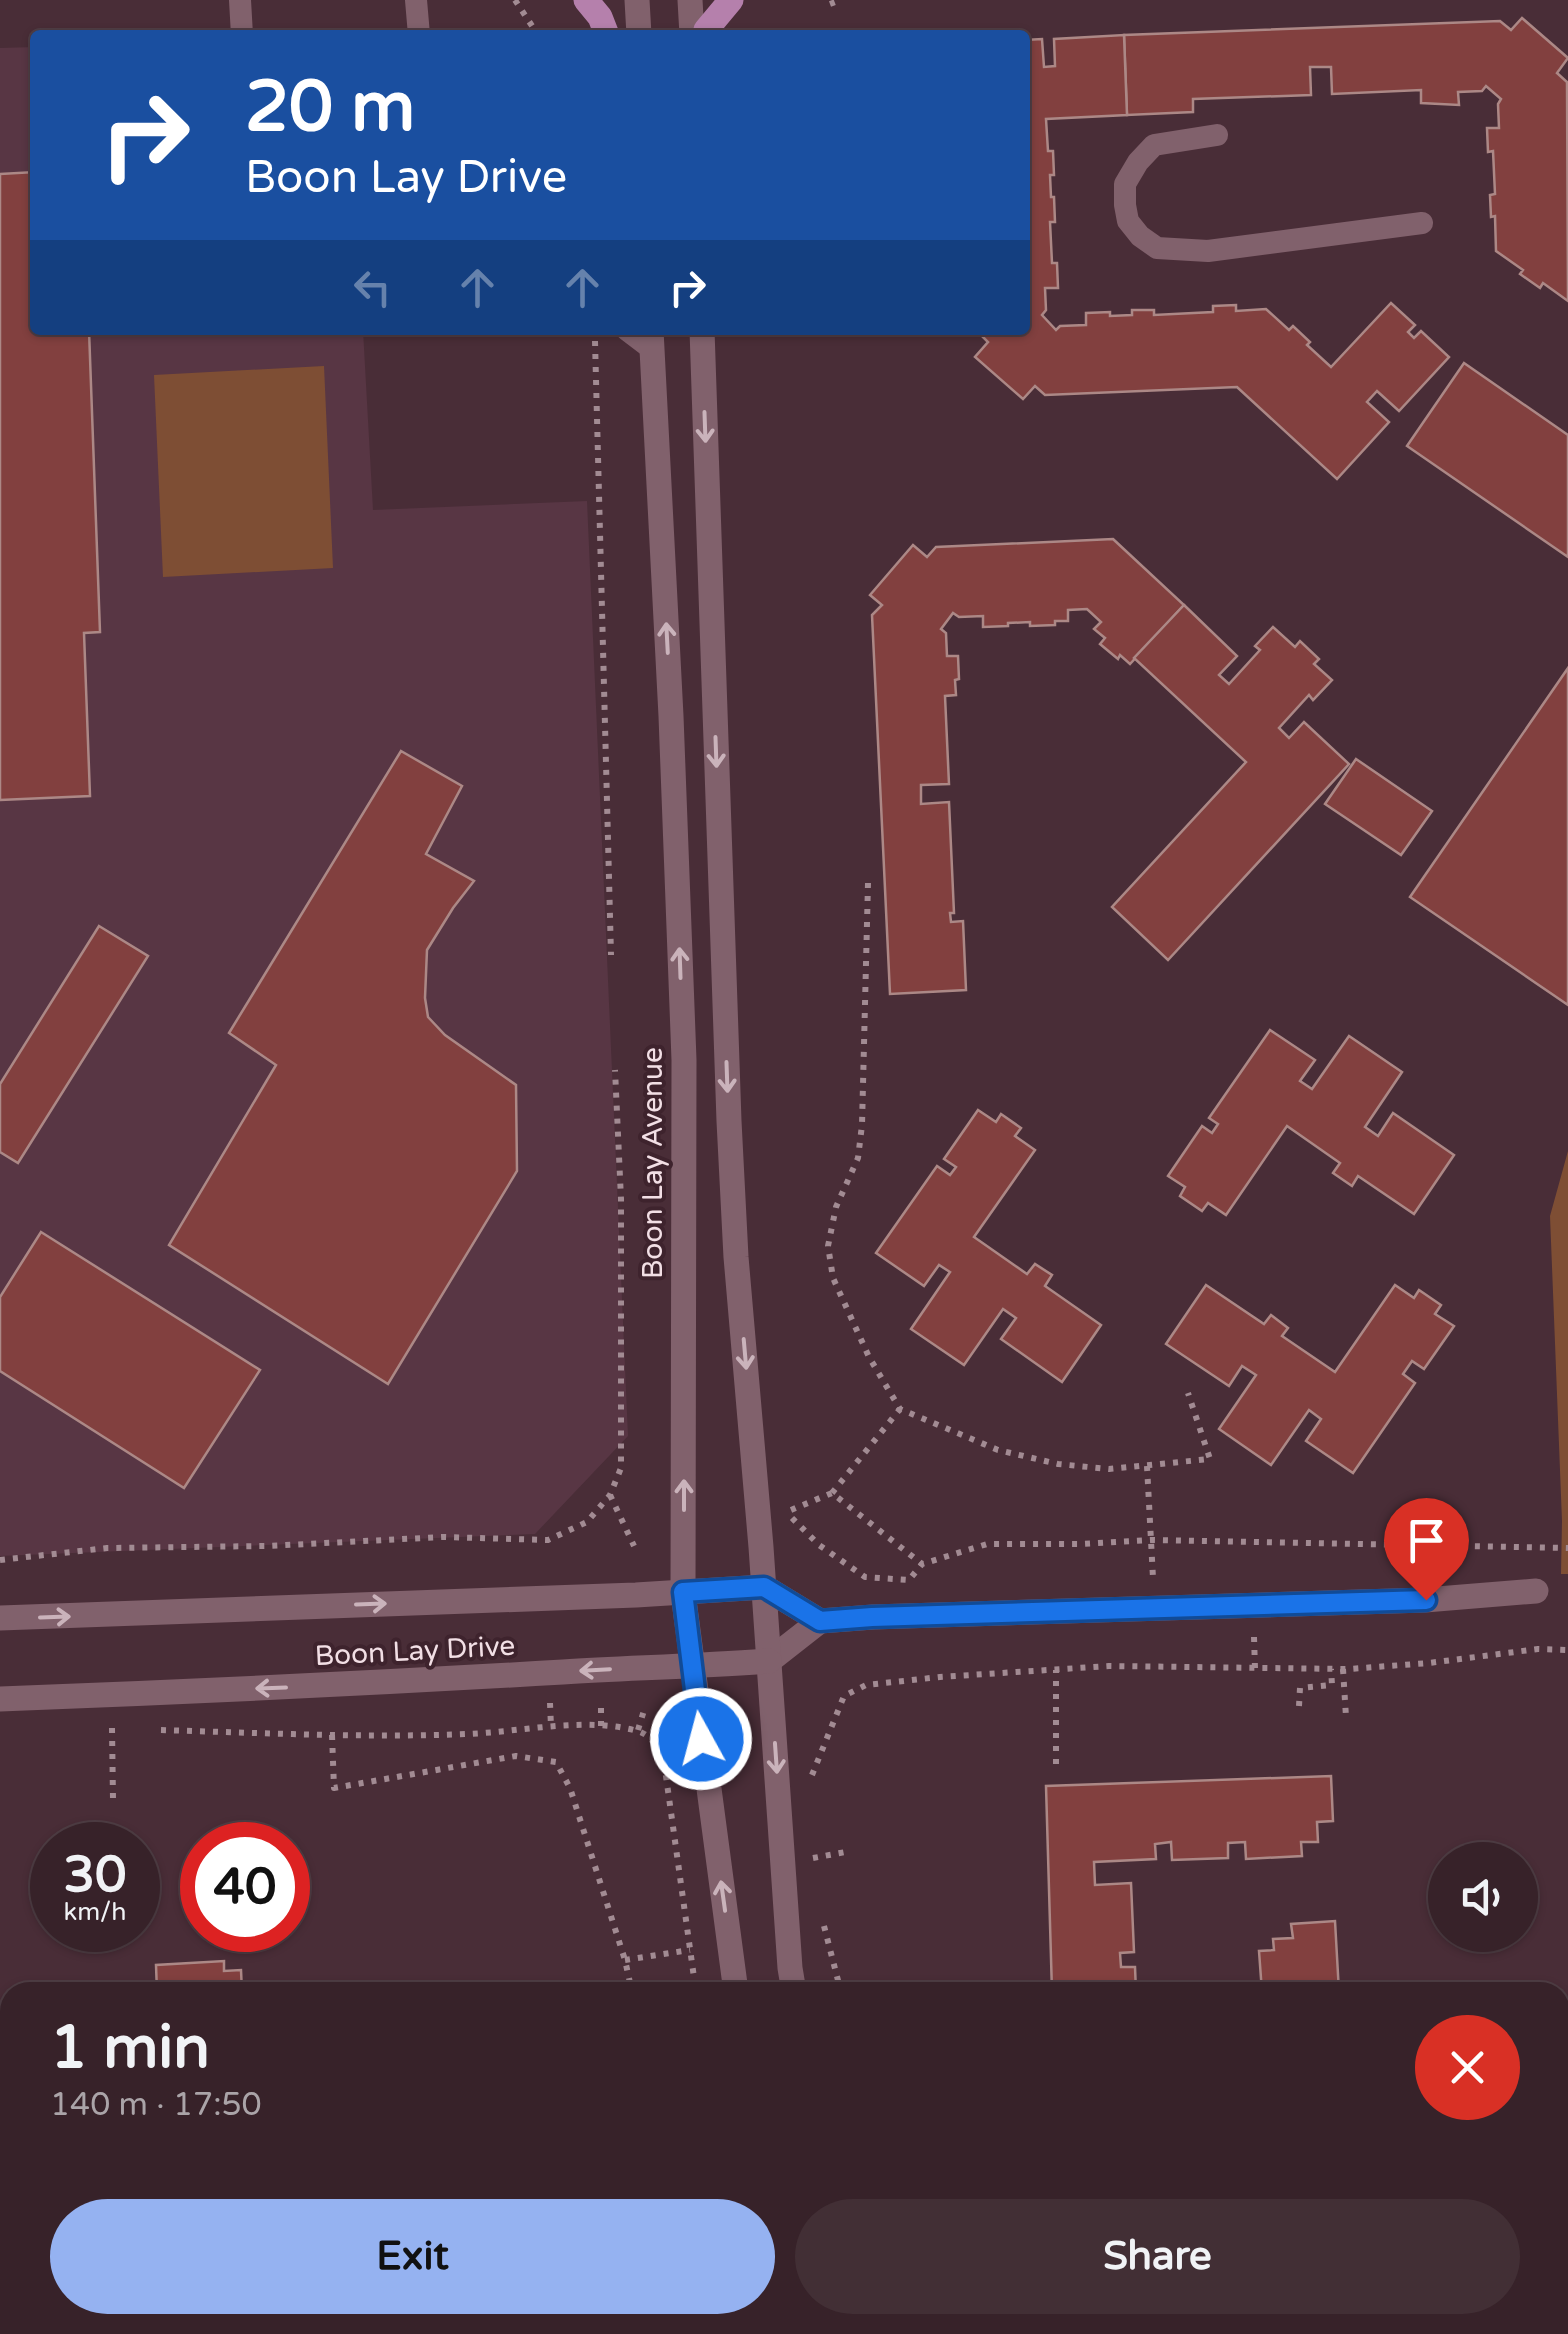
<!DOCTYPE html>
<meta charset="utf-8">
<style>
body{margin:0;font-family:"Varela Round",sans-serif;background:#422f35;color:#f1f3f6;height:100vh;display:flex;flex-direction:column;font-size:38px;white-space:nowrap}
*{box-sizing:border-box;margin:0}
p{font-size:32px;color:#aaa4a8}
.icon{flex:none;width:55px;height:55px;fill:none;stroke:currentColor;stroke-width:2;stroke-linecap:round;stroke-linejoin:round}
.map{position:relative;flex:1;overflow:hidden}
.sheet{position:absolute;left:0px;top:1982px;width:1570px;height:352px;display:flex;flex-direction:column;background:#372229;border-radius:30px 30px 0 0;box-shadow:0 2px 8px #0004,0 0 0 2px #513f46}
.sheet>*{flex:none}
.banner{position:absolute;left:30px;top:30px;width:1000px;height:305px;border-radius:10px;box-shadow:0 2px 8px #0004,0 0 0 2px #513f46;background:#1a4fa0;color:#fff;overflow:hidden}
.controls{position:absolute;left:1428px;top:1842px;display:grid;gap:20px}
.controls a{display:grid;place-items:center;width:110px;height:110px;border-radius:50%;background:#372229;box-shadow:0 2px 8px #0004,0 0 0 2px #513f46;font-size:50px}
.speed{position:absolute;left:30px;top:1822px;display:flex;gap:20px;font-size:50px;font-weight:700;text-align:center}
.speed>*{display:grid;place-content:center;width:130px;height:130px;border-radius:50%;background:#372229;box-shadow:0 2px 8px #0004,0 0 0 2px #513f46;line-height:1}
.speed small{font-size:25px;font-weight:400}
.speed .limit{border:15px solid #d22;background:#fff;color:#111}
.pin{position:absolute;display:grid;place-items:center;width:85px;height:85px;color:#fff;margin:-102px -42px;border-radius:50% 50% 50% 0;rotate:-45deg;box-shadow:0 0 10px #0007}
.pin .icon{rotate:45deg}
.me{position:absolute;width:110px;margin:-55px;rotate:353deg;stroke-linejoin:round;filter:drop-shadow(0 0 8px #0008)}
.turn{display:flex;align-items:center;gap:35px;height:210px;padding:0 50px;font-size:45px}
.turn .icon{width:130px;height:130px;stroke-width:2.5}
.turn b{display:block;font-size:70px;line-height:85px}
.lanes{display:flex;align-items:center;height:95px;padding:0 50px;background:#0003;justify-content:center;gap:50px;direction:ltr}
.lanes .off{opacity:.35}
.round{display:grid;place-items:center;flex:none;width:105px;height:105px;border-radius:52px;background:#422f35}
.summary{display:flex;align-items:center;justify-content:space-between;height:170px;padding:0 50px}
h1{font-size:60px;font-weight:700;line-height:75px}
.button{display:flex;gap:20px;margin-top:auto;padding:20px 50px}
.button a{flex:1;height:115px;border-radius:60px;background:#95b2f1;color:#111;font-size:40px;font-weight:700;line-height:115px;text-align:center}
.button a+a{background:#422f35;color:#f1f3f6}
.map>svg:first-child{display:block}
</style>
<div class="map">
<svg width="1568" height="2334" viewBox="0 0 1568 2334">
<rect width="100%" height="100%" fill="#492d37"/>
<!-- built -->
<polygon fill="#583644" points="35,47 35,330 363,330 373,510 587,501 628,1436 535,1534 0,1556 0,48"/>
<!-- green -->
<g fill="#7e4e34">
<polygon points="324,366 333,568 163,577 154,375"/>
<polygon points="1568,1151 1568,1574 1561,1574 1562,1521 1550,1216"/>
</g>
<!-- building -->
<g fill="#82403f" stroke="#ac8886" stroke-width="2.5">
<polygon points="1522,18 1568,58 1557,73 1567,82 1568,301 1543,283 1540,288 1520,274 1523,270 1496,251 1495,216 1491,217 1490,195 1495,194 1493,151 1488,152 1487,128 1499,128 1498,104 1501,99 1486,86 1482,91 1458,92 1459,105 1421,103 1421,90 1332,94 1331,67 1310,67 1311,95 1193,99 1193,112 1127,115 1124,35 1500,21 1511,30"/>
<polygon points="1124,35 1127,115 1046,119 1048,151 1053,151 1054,175 1050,175 1051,197 1054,197 1055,222 1050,222 1052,263 1057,263 1058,288 1045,288 1046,310 1042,315 1056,330 1060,326 1086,325 1086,313 1110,312 1110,316 1132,315 1132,310 1154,310 1154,315 1213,312 1213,306 1236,305 1236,311 1266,309 1289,330 1293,326 1310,342 1307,345 1331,367 1391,303 1415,325 1408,332 1414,338 1421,331 1449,357 1399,411 1377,391 1367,402 1389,422 1337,479 1237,387 1045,395 1035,386 1023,399 975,357 988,342 976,330 1025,330 1025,40 1042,39 1044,67 1055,66 1054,39"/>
<polygon points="35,172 35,330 89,330 100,632 84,633 90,796 0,800 0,174"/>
<polygon points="1464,363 1568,435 1568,557 1407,446"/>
<polygon points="1113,539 1184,605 1130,664 1120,655 1118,659 1100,644 1105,638 1094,629 1101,622 1087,609 1068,610 1068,621 1055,621 1055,625 1030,626 1030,622 1008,623 1008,626 983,627 983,616 959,617 953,613 941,629 946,633 947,656 958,656 959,679 955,680 956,695 945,696 949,784 921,785 921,804 949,802 954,913 950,913 951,922 963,921 966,990 890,994 872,615 882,605 870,595 913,545 927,557 936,547"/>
<polygon points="1184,605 1237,656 1219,675 1229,684 1260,650 1255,646 1273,627 1295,647 1300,641 1319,659 1314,664 1332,680 1313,700 1309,695 1279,728 1289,738 1304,722 1349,764 1168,960 1112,907 1246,762 1134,658"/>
<polygon points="1568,668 1568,1005 1410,897"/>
<polygon points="401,751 462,786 426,854 474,881 453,908 427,950 425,998 428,1017 445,1035 516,1085 517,1171 388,1384 169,1245 276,1065 229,1033"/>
<polygon points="1356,759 1432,811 1401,855 1325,804"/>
<polygon points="99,926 148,956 18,1163 0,1152 0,1084"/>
<polygon points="1270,1030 1315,1060 1300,1081 1312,1089 1349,1036 1402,1072 1365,1127 1378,1136 1393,1113 1454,1155 1414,1214 1358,1176 1352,1186 1333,1173 1340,1163 1287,1126 1226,1215 1208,1203 1202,1211 1180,1196 1185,1187 1168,1176 1202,1126 1212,1133 1218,1124 1209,1118"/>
<polygon points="978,1110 996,1122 1001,1114 1021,1128 1015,1136 1035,1150 974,1237 1027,1274 1035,1264 1052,1275 1045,1286 1101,1325 1062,1382 1001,1339 1016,1318 1003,1309 964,1365 911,1329 950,1272 939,1265 924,1286 876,1253 937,1166 950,1175 956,1167 944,1159"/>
<polygon points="41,1232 260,1370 184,1488 0,1371 0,1297"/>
<polygon points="1206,1285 1264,1324 1271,1315 1288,1328 1282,1336 1335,1372 1395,1285 1414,1298 1419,1290 1441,1305 1435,1314 1454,1326 1424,1369 1412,1361 1403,1374 1415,1383 1353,1473 1306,1441 1321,1419 1309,1410 1271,1465 1219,1429 1256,1375 1242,1366 1229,1386 1166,1344"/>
<polygon points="1331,1776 1333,1821 1317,1822 1318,1842 1301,1842 1302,1856 1246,1859 1245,1842 1228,1843 1228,1858 1172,1860 1171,1842 1155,1844 1156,1859 1094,1862 1095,1885 1131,1883 1134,1952 1120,1953 1121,1967 1135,1967 1136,1992 1052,1992 1046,1786"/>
<polygon points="1335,1921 1339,1992 1262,1992 1259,1951 1274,1950 1273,1939 1293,1938 1291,1924"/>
<polygon points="224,1961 224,1971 241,1970 242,1992 157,1992 156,1965"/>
<polygon points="10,2260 10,2325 66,2325 67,2334 0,2334 0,2261"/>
<polygon points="85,2325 148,2325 149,2334 86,2334"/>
<polygon points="162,2325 238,2325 238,2330 163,2334"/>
<rect x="1281" y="2325" width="77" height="9"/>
</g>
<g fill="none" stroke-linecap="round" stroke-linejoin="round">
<!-- path -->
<g stroke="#a28b93" stroke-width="6" stroke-dasharray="5 8" stroke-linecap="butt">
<polyline points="515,0 538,35"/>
<polyline points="830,4 841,0"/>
<polyline points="595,341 611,955"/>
<polyline points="868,883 862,1125 858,1158 836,1207 828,1246 833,1278 869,1357 900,1409 998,1450 1058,1464 1109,1469 1210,1459 1188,1393"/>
<polyline points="1147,1466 1153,1578"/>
<polyline points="832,1493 900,1409"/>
<polyline points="610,1495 634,1546"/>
<polyline points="791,1510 832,1493 922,1564"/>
<polyline points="792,1518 819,1545 865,1577 909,1580 922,1564 987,1544 1081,1544 1152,1540 1568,1548"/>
<polyline points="0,1560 107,1548 268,1546 442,1537 548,1540 587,1522 610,1495 621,1468 621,1199 615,1070"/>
<polyline points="1254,1637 1255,1668"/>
<polyline points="1343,1669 1346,1717"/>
<polyline points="550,1703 551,1727"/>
<polyline points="1299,1706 1300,1688 1332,1685 1331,1669"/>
<polyline points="601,1726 601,1701"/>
<polyline points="112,1728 113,1799"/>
<path d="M161,1730C263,1733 365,1738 467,1734C520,1732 582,1717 634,1730C652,1734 657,1747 664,1762L696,1992"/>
<polyline points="638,1730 645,1707"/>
<polyline points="332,1735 334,1788 516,1756 556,1762 570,1788 625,1960 632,1992"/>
<polyline points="1056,1764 1056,1670"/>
<polyline points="812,1775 844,1696 866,1685 940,1677 1109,1666 1349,1669 1429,1663 1538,1649 1568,1650"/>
<polyline points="813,1858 851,1851"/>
<polyline points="824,1926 841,1992"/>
<polyline points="625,1960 690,1950"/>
<polyline points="960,2325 965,2334"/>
<polyline points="1449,2334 1463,2329"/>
</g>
<!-- service -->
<g stroke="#81616c" stroke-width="22">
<polyline points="240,0 242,35"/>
<polyline points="416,0 419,35"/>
<polyline points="1217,135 1154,145 1138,162 1125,184 1125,205 1128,221 1140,236 1157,248 1208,251 1422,223"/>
<polyline points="627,330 652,349"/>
</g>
<!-- minor -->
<g stroke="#81616c" stroke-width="25">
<polyline points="764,1587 820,1621 873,1617 1425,1600 1536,1591"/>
<polyline points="769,1661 820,1621"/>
</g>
<!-- tertiary -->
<g stroke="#81616c" stroke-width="25">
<polyline points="637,0 639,35"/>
<polyline points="690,0 692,35"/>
<polyline points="651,330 671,716 684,1060 683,1593 736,1992"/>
<polyline points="702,330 729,1121 736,1257 761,1547 790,1968 794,1992"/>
<polyline points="0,1618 636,1595 764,1587"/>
<path d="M0,1699C188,1692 376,1683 563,1672C632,1668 700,1666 769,1661"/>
<polyline points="839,2325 843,2334"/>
<polyline points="898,2325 902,2334"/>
</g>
<!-- primary -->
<g stroke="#b580ac" stroke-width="25">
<polyline points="586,0 600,17 607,35"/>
<polyline points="705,35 706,30 731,0"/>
</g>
</g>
<!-- one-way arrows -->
<defs><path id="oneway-shaft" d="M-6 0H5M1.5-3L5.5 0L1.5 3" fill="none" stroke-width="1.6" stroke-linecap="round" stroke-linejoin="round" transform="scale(2.5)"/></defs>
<g stroke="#cab3bb">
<use href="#oneway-shaft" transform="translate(705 427) rotate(88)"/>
<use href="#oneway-shaft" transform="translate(667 638) rotate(-93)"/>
<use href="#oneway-shaft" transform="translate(716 752) rotate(88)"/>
<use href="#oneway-shaft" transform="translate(680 963) rotate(-92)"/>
<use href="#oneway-shaft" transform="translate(727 1077) rotate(88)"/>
<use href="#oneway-shaft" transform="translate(745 1354) rotate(85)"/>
<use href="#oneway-shaft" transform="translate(684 1495) rotate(-90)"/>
<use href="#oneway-shaft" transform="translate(371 1604) rotate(-2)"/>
<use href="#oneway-shaft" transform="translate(55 1617) rotate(-2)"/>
<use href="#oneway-shaft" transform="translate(595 1670) rotate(177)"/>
<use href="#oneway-shaft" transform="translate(271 1688) rotate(178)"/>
<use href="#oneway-shaft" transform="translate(776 1758) rotate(86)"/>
<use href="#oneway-shaft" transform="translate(723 1896) rotate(-98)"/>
</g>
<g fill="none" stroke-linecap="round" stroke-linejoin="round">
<defs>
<polyline id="route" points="701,1739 683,1592 764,1587 820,1621 872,1617 1426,1600"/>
</defs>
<!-- route casing -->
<use href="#route" stroke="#114b97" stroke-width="25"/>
<!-- route -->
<use href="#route" stroke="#1a73e8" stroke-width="18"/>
</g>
<g text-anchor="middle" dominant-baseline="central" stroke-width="8" stroke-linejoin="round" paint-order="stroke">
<!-- street labels -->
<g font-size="28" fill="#f2dfe5" stroke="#3e232d">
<text transform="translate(653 1163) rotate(-90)">Boon Lay Avenue</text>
<text transform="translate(415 1651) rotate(-3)">Boon Lay Drive</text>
</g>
</g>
</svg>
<div class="controls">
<a><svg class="icon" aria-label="sound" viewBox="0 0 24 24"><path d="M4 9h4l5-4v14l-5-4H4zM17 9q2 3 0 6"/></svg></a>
</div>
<div class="speed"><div>30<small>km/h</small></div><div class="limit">40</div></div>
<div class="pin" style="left:1426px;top:1600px;background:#d93025"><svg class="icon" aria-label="arrive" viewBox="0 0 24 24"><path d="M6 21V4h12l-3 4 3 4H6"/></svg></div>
<svg class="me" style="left:701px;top:1739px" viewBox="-20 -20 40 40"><circle r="17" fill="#1a73e8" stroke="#fff" stroke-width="3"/><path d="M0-11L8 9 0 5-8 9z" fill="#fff"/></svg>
<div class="banner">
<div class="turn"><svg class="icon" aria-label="right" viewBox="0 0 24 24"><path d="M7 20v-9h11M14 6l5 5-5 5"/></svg><div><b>20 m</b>Boon Lay Drive</div></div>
<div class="lanes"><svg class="icon off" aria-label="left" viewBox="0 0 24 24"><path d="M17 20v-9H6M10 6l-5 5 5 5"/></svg><svg class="icon off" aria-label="ahead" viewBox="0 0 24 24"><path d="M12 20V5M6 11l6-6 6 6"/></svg><svg class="icon off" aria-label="ahead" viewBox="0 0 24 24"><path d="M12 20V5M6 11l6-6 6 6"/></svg><svg class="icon" aria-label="right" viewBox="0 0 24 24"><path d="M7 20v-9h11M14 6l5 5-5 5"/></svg></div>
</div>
<section class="sheet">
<div class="summary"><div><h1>1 min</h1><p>140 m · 17:50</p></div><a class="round" style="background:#d93025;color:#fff"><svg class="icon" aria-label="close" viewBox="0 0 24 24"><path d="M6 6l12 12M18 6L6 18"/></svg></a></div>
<div class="button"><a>Exit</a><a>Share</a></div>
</section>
</div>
